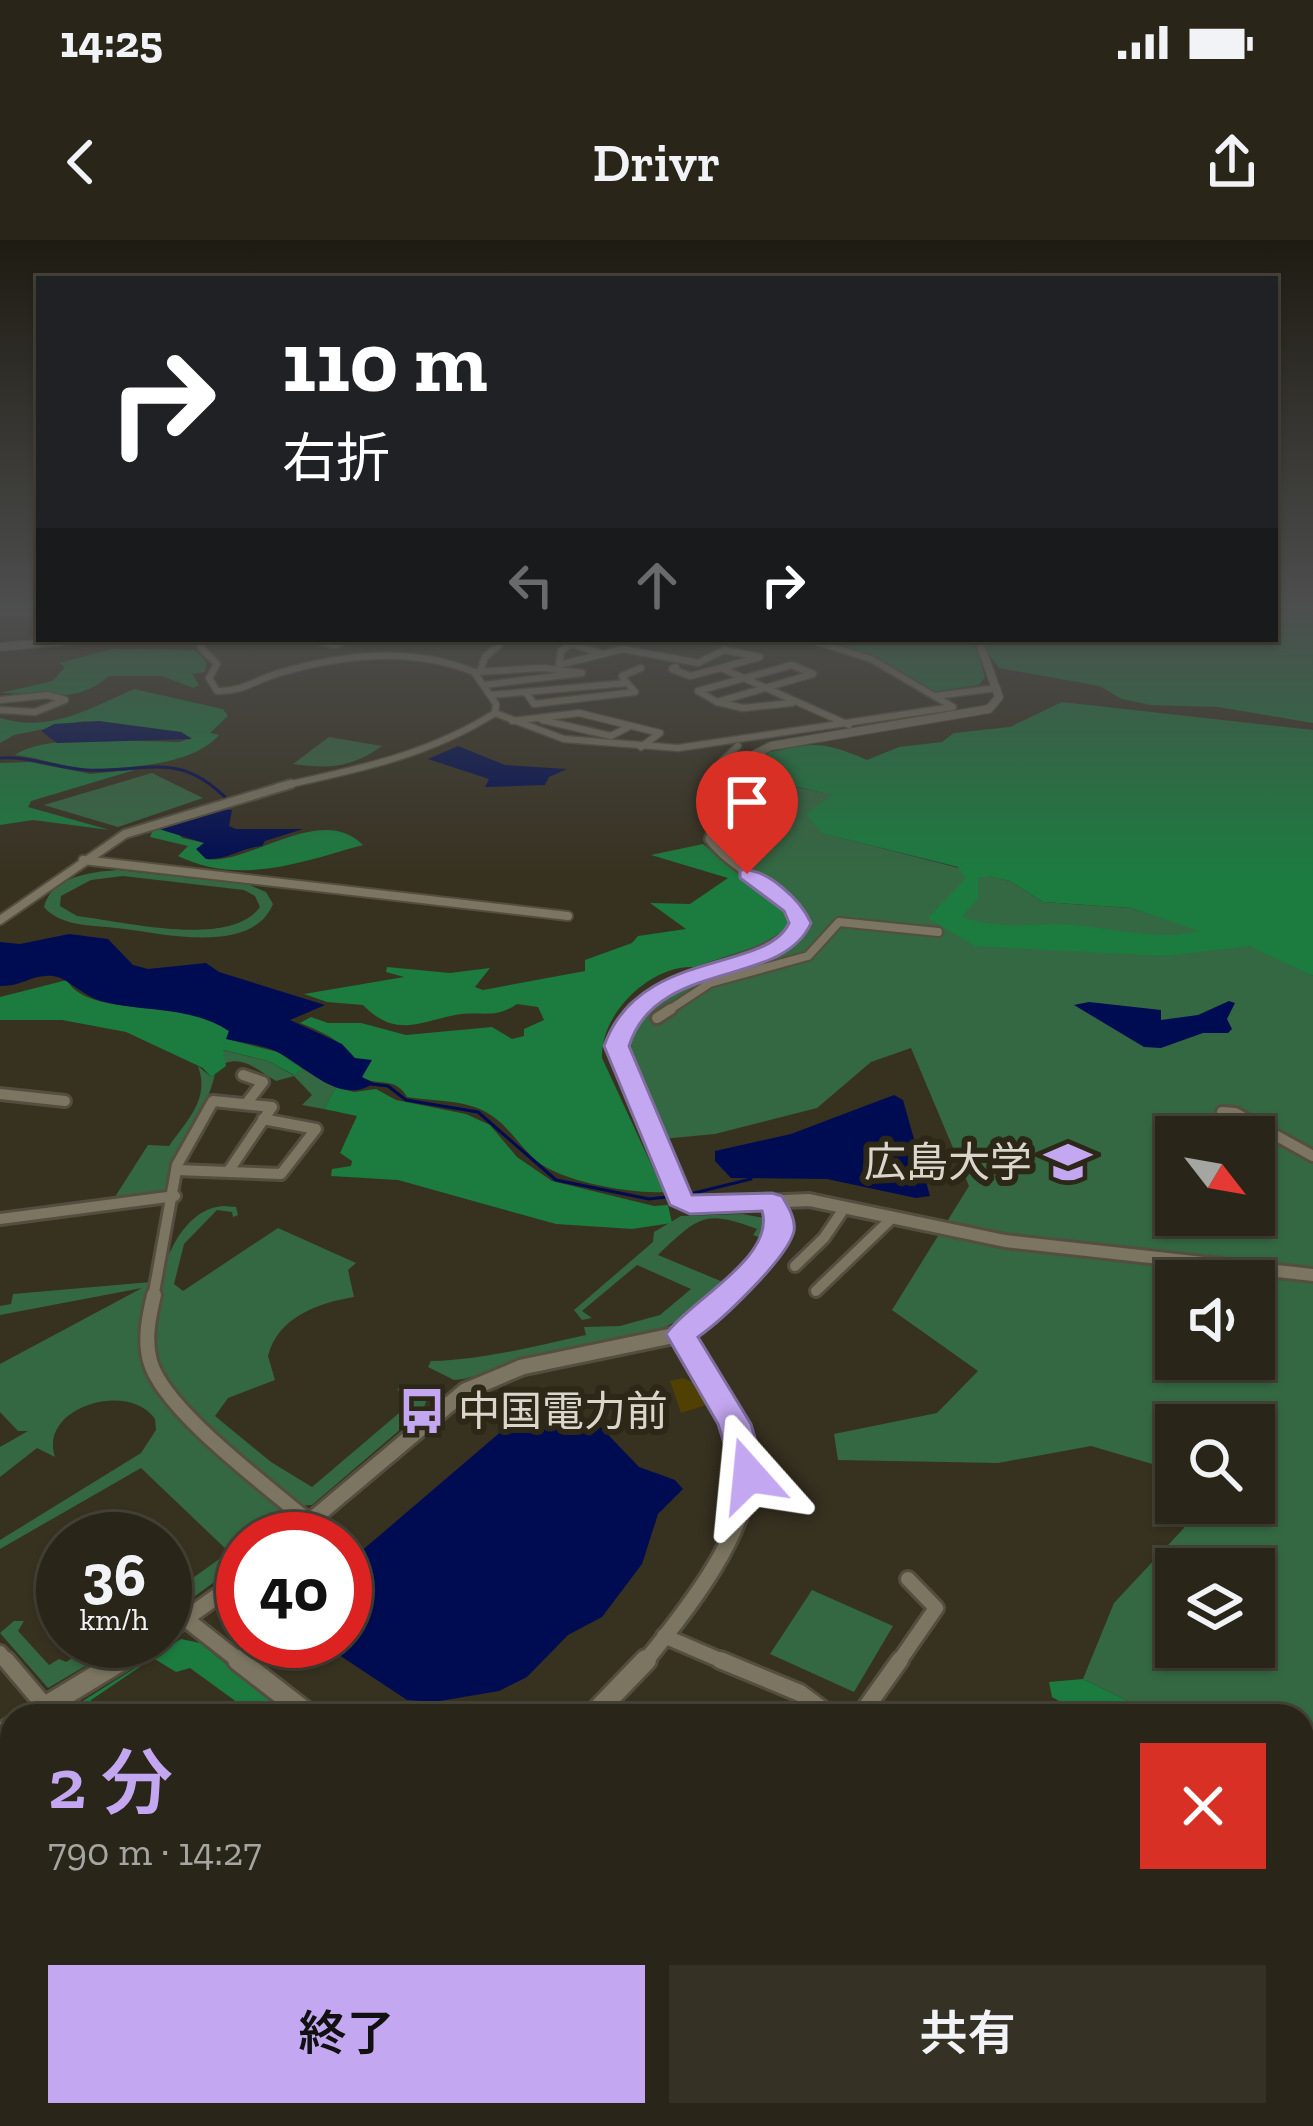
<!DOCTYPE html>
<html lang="ja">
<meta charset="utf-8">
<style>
body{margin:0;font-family:"Zilla Slab","Noto Sans JP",serif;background:#353125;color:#f1f3f6;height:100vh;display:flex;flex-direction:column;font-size:45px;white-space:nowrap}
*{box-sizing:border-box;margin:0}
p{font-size:39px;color:#a5a5a2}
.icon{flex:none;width:66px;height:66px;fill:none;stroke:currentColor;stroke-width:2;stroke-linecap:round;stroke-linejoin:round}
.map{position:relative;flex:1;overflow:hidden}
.sheet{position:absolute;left:0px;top:1464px;width:1314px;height:423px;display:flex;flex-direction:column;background:#292518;border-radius:36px 36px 0 0;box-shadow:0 3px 9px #0004,0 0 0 3px #454237}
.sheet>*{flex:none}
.banner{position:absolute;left:36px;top:36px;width:1242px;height:366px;border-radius:0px;box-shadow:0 3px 9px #0004,0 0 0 3px #454237;background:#202124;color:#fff;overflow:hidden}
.needle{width:78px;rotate:121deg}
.buttons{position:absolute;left:1155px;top:876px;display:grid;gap:24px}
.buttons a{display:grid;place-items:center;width:120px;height:120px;border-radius:0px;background:#292518;box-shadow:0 3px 9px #0004,0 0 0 3px #454237;font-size:60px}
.speed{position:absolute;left:36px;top:1272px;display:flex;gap:24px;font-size:60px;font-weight:700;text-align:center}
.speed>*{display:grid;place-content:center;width:156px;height:156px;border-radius:50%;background:#292518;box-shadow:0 3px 9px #0004,0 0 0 3px #454237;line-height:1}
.speed small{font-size:30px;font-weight:400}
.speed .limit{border:18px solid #d22;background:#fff;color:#111}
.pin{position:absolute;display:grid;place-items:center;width:102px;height:102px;color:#fff;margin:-123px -51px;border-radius:50% 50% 50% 0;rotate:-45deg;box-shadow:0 0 12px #0007}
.pin .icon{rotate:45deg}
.me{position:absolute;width:132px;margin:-66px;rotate:342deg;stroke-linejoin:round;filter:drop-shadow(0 0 9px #0008)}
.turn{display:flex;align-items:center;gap:42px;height:252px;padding:0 48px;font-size:54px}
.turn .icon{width:156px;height:156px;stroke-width:2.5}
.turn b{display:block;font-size:84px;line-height:102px}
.lanes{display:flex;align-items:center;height:114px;padding:0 48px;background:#0003;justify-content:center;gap:60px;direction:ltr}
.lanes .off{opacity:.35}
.round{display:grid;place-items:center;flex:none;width:126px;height:126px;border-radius:0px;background:#353125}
.summary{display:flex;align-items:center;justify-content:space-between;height:204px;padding:0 48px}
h1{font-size:72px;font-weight:600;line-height:90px;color:#c4a7f1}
.action{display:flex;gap:24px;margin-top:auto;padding:24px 48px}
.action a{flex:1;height:138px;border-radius:0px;background:#c4a7f1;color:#111;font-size:48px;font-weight:600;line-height:138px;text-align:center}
.action a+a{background:#353125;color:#f1f3f6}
.status{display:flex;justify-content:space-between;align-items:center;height:84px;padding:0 60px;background:#292518;direction:ltr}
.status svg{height:33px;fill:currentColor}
header{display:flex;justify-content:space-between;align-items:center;height:156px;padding:0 48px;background:#292518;font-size:54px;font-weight:600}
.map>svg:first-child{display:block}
</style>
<div class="status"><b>14:25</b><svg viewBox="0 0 49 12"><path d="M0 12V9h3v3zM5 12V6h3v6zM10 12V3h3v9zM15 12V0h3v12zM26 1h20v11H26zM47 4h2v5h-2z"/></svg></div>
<header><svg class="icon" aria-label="back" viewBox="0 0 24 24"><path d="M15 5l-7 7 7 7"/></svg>Drivr<svg class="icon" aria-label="share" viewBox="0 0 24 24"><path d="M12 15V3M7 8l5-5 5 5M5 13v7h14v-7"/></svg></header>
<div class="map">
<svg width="1313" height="1886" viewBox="0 0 1313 1886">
<rect width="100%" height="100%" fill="#373120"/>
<!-- green -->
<g fill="#346842" fill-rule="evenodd">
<path d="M329,497L382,506C351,528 329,529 293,524Z"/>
<polygon points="152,533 203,558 118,587 44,565"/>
<path d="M748,537L834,555L822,593L1010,641L1043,662L1131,668L1261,710L1313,736V1498L1302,1493V1476H1265L1250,1470L1144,1469L1083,1439L1114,1363L1184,1288L1182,1263H1254V1185H1176V1231L1091,1206L998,1223L838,1220L834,1194L937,1173L978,1131L892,1070L969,946L911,808L871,822L817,868L715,894L662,899C640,852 604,809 651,767C696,726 766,734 807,690C800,644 728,639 707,600L709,589ZM1176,897H1254V975H1176ZM1176,1041H1254V1119H1176ZM1176,1329H1254V1407H1176Z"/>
<path d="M117,630L247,644L266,652L273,664C252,715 166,694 124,689C99,685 61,688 44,667C51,637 90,632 117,630ZM123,636L244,650L255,656L260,667C230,709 122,681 77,676L60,666L61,656L91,640Z"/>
<path d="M222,810L268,821L293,835L303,829L336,847L324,869L302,865L312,855L294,836L276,841C259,832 246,816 225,823Z"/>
<path d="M198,826L211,837L215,834C205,877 178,907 168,952L113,960L148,905L169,906C188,879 210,859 198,826Z"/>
<path d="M223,966L236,967L238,975L233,977L232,972L217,970L184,1004L174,1044L183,1051L278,988L356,1023L348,1030L354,1057C318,1063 278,1077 268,1116L275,1140L228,1158L215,1176L271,1222L312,1247L412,1162L397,1149L407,1145L428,1156L423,1170L312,1265L297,1266L187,1166C171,1150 158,1132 154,1108C148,1063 169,970 223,966Z"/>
<path d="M742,974L764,978L768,985L761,998L753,995L757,989C705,970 700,975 658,1015L723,1042L688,1076L646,1096L561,1111L464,1139L454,1140L428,1127L431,1121C483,1120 535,1106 586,1095L584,1087L620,1086L660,1075L691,1049L637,1025L582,1071L592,1078L582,1080L574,1070L653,1002L654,992L681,976Z"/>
<path d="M151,1042C120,1150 179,1175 250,1240C264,1252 280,1264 290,1278L271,1299H243V1321L165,1378V1358L229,1312L141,1228L0,1309V1300L141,1213L156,1190L155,1179C129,1140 38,1167 55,1217L37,1208L0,1237V1207L28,1191H18L0,1172V1124L142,1048L0,1075V1066L11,1064L13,1054Z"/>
<polygon points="812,1350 893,1386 854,1452 770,1414"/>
<polygon points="14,1381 24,1381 18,1391 49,1425 59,1419 66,1422 99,1401 128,1401 48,1448 0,1393"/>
</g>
<!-- forest -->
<g fill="#1c7b3f" fill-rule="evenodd">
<polygon points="1275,370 1313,370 1313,483 1218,467 1151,465 1122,459 1099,446 999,428 984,408 989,399 1275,399"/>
<polygon points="814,399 974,401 985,437 979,445 932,452 857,410"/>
<path d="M112,409L195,410L207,422L205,432L192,434L199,445L193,448L162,436H109C75,465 45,453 0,453L53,441L65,427L59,423Z"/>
<path d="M134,449L223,469L228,476L210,493L219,495C193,525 130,528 91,529C66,529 40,517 15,515C45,493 140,502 180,502L191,498L181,492L84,481L14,495L0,503V478C50,493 88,469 134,449Z"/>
<path d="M1062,462L1313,490V736L1249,706L1166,716L975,706L928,678L966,638L958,627L821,593L806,574L832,555L742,534L749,516C806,507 810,495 867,520L899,507L942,502L954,493L1010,487ZM989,636L1010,641L1043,662L1131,668L1199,691C1158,701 1116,689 1075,685C1038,682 998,691 962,677L978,658V638Z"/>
<polygon points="30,522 91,534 138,529 31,561 28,567 110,590 33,580 0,585 0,523"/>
<path d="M169,583L182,598L206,603V619C249,626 320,562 363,605C301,622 240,646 178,616L188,606L150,597L154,587Z"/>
<path d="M703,604L781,667L790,679L779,699L694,727C649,725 600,775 602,818L664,952C633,954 561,942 537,921C517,904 507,882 482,870C461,860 431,861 407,857C396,837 380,846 362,838C356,807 328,794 300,783L311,777L328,783H361L406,795L492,787L512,799L524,796V789L544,780L538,767L517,764C497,778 485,772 462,774C423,779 398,801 363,765L327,762L304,754L404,737L386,732L387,727L450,733L490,728L475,747L483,750L585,731V720L632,703L638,696L686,689L650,663L690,664L728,638L651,615Z"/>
<path d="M67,740C82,772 162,765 194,774C207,777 219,784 229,791L227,799L278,812L303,829L294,835L268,821L223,810L226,826L211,837L203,828L126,792L62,780H0V757Z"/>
<polygon points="336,847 354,852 376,849 396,860 466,874 490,885 517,917 552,941 654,966 668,965 672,983 632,989 556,984 398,940 331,936 332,929 351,926 352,921 340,913 357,876 324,869"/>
<polygon points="181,1399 200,1403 290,1476 256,1476 190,1428 176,1432 153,1418 91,1460 90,1470 80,1476 59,1476"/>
<polygon points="1083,1439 1144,1469 1251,1470 1265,1476 1085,1476 1052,1457 1049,1442"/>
<polygon points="1302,1493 1313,1498 1313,1886 1141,1886 1151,1875 1302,1875"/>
</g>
<!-- water -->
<g fill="#000c52">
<polygon points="99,481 181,492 192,499 57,503 41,491 54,484"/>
<polygon points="458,506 505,525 567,529 549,537 545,545 485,547 489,539 428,519"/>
<path d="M215,568L232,570L229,586L236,589H303L265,601L262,606C240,608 229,620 206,619L196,609L204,603L159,589Z"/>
<path d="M69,694L108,699L133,725L148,729L206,723L219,732L325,765L290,780L342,804L355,818L372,820L362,837L374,843C341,866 309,829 281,814C265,805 244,803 226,799L229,791C189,765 144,773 101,761C82,755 66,737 53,736C32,734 21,747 0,746V702L20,704Z"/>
<polygon points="1229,761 1235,763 1227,779 1232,789 1228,793 1203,793 1161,808 1144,807 1074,765 1089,762 1161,770 1161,780 1198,775"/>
<polygon points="894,855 903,860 930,956 916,958 827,939 731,938 715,921 715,911 791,894"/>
<polygon points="537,1177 570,1179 574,1185 592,1178 639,1227 675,1240 683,1249 658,1274 642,1324 602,1377 568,1395 527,1437 499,1451 434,1462 407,1460 318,1401 345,1401 345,1325 510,1184"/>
</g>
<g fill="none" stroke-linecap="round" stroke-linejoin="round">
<!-- stream -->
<g stroke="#000c52" stroke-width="3">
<path d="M0,518C30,516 57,528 86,530C149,533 178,509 229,561"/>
<polyline points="371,844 388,846 406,860 478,872 556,940 649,959 676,956"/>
<polyline points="686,955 751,939"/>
</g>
</g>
<!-- building -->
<polygon fill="#504002" points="683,1138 692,1142 706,1165 681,1173 670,1141"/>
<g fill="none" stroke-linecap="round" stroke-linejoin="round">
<defs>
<g id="minor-far4">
<polyline points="0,373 39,373"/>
<path d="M203,399L201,408L217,424L209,438L217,451C243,452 255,440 279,433C344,414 411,407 474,432L496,464L495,473"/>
<polyline points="308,399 335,405 350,399"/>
<polyline points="633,399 638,401"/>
<polyline points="348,400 392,399"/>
<polyline points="600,413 571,404 561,411 559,425 623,409 698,423 724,410 760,417 721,428 849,485"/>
<polygon points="792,425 813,434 717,462 698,451"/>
<polyline points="676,427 672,429 690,436 721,428"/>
<polyline points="474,432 543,428 582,433 484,445"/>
<polyline points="480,432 485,417 506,399"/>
<polyline points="627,443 622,436 641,428"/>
<polyline points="490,455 627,443 635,452 534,464 527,454"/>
<polyline points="935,456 997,448"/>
<polyline points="0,460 48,455 65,460 35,472 0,470"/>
<polyline points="717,462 743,468 792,463"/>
<polyline points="495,473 564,499 678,508 953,467 871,419 808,399"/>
<polyline points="542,480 611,496 630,486"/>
<polyline points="512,481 579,473 660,493 641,507"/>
<polyline points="736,524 722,521 738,506"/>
<path d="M277,547C355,530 427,516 495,473"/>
</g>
<g id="minor-far3">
<polyline points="83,620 568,676"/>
<polyline points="0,680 125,594 291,544"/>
<polyline points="666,772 710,743 808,716 839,682 938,692"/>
</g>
<g id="minor-far2">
<polyline points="657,778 671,769"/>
<polyline points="243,835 263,842 246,864"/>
<polyline points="0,854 65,861"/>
<polyline points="1222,872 1235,873 1313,916"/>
<polyline points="176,930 281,934 316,889 263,879"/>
<polyline points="0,979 175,956"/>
<polyline points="795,1026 824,998 845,967"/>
<polyline points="816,1051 893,977"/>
<polyline points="153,1058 177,925 213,861 272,867 230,929"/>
</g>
<g id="minor-far1">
<path d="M154,1055C149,1076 144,1099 150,1121C163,1170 268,1246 309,1282"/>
<polyline points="664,1396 727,1423"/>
<polyline points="0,1413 8,1423"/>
<polyline points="898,1423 936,1368 908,1339"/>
</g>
<g id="minor">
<polyline points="6,1420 45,1466"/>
<polyline points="720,1420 800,1453 831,1476"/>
<polyline points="860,1476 900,1420"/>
<polyline points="751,1875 769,1886"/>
<polyline points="127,1886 130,1875"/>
<polyline points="861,1886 876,1875"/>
</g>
<polyline id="tertiary-far4" points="728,547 736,524 771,506 989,469 999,457 981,407 984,399"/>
<path id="tertiary-far3" d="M633,772C675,722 757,733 800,683C781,644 735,633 710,599L729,544"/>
<g id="tertiary-far2">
<polyline points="635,769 621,789 619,820 677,953 690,965 809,960 1005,1001 1313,1035"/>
<polyline points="723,1058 773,1005 780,990 772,962"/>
</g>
<g id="tertiary-far1">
<polyline points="289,1299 465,1151 522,1127 681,1094 726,1055"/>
<polyline points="187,1380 242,1423"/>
<polyline points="165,1393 243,1338"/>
<polyline points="118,1423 153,1401"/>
<path d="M644,1423C683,1375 759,1282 747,1218C738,1172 706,1133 681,1094"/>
</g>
<g id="tertiary">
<polyline points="238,1420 310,1476"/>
<polyline points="30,1476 122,1420"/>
<polyline points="592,1476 646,1420"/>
<polyline points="0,1495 12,1487"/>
<polyline points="281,1886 283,1875"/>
</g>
<polyline id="secondary" points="0,407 87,399"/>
</defs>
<!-- minor-far4 casing -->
<use href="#minor-far4" stroke="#534e3f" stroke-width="9"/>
<!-- minor-far3 casing -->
<use href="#minor-far3" stroke="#534e3f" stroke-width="12"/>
<!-- minor-far2 casing -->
<use href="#minor-far2" stroke="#534e3f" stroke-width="16"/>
<!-- minor-far1 casing -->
<use href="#minor-far1" stroke="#534e3f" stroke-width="20"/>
<!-- minor casing -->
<use href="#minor" stroke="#534e3f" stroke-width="22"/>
<!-- tertiary-far4 casing -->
<use href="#tertiary-far4" stroke="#534e3f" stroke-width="10"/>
<!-- tertiary-far3 casing -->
<use href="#tertiary-far3" stroke="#534e3f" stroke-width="14"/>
<!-- tertiary-far2 casing -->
<use href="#tertiary-far2" stroke="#534e3f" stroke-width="18"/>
<!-- tertiary-far1 casing -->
<use href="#tertiary-far1" stroke="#534e3f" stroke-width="21"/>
<!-- tertiary casing -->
<use href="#tertiary" stroke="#534e3f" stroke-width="26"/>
<!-- secondary casing -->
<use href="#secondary" stroke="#534e3f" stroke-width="10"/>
<!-- minor-far4 -->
<use href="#minor-far4" stroke="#7b7561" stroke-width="6"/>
<!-- minor-far3 -->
<use href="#minor-far3" stroke="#7b7561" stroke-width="8"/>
<!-- minor-far2 -->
<use href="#minor-far2" stroke="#7b7561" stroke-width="10"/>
<!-- minor-far1 -->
<use href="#minor-far1" stroke="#7b7561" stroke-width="14"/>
<!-- minor -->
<use href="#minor" stroke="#7b7561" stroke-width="16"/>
<!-- tertiary-far4 -->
<use href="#tertiary-far4" stroke="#7b7561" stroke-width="8"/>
<!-- tertiary-far3 -->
<use href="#tertiary-far3" stroke="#7b7561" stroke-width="9"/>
<!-- tertiary-far2 -->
<use href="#tertiary-far2" stroke="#7b7561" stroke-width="12"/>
<!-- tertiary-far1 -->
<use href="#tertiary-far1" stroke="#7b7561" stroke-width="15"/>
<!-- tertiary -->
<use href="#tertiary" stroke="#7b7561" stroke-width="20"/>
<!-- secondary -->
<use href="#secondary" stroke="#7b7561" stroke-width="8"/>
</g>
<!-- sky -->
<linearGradient id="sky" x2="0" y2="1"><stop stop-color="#1e1b12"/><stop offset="0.58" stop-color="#4d4e4e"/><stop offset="1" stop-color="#4d4e4e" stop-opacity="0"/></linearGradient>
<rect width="1313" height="634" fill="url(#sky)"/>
<!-- route -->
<path fill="#c4a7f1" stroke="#7f6d9d" stroke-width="3" d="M740,630C766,627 801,660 811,683C782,749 657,718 629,806L692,955L772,953L782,956C788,966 796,979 794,991C788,1018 721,1081 698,1097L751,1184L766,1235L761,1244L749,1247L737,1244L718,1184L666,1094C689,1061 776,1017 762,971L690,974L670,965L604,806C638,708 766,733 789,683L784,671L740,638Z"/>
<!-- icons -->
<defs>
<symbol id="university-bare" viewBox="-9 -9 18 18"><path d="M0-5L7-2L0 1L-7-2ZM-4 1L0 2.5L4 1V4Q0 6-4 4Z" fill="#c4a7f1" stroke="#2c2716" stroke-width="2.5" paint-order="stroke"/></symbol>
<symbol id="bus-bare" viewBox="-9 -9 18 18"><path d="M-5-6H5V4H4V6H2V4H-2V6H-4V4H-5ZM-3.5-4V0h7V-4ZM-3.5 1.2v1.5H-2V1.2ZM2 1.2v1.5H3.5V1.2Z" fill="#c4a7f1" stroke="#2c2716" stroke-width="2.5" paint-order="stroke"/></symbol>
</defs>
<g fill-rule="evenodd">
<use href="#university-bare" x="1035" y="889" width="66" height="66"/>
<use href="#bus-bare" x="389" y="1138" width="66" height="66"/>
</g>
<g text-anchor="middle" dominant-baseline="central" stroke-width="12" stroke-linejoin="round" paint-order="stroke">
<!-- poi labels -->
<g font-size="42" fill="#dad6cc" stroke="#2c2716" text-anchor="end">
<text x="1032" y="922">広島大学</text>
<text x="458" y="1171" text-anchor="start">中国電力前</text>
</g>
</g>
</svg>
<div class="buttons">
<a><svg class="needle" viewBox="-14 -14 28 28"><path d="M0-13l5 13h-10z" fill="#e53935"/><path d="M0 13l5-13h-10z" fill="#a5a5a2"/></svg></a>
<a><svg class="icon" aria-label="sound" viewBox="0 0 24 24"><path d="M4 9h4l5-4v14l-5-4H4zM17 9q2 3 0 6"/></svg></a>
<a><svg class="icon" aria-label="search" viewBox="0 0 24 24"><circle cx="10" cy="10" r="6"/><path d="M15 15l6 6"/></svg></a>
<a><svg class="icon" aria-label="layers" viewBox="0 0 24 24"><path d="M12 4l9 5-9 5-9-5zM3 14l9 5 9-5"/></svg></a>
</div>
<div class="speed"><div>36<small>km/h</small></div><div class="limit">40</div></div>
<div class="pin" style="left:747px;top:634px;background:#d93025"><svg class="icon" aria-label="arrive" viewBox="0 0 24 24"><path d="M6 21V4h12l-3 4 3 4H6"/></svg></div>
<svg class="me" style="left:749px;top:1235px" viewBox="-20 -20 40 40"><path d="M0-17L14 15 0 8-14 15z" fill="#c4a7f1" stroke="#fff" stroke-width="4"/></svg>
<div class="banner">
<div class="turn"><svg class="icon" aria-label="right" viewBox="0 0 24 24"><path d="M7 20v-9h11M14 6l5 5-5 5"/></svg><div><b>110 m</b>右折</div></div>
<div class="lanes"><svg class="icon off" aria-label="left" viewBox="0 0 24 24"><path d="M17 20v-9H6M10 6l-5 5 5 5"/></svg><svg class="icon off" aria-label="ahead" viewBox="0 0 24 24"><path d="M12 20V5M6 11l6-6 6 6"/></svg><svg class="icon" aria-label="right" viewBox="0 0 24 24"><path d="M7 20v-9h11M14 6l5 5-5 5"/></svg></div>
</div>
<section class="sheet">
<div class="summary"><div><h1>2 分</h1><p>790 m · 14:27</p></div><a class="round" style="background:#d93025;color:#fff"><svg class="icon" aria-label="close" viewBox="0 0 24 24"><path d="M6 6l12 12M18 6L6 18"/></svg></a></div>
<div class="action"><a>終了</a><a>共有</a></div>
</section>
</div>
